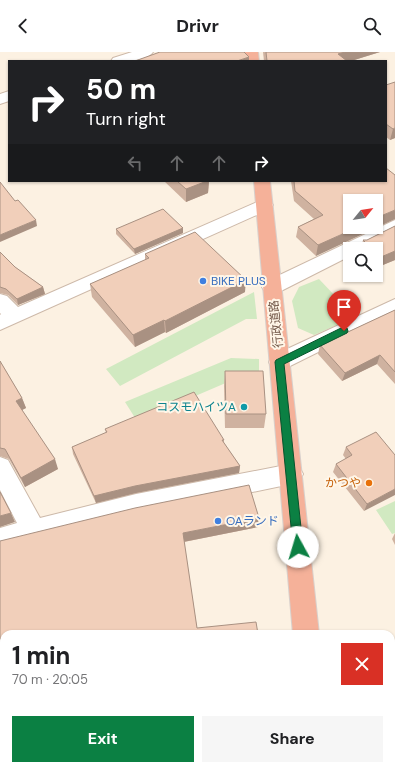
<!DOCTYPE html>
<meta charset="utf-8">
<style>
body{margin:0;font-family:"DM Sans","Noto Sans JP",sans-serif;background:#f6f6f6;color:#202124;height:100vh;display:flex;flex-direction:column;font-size:15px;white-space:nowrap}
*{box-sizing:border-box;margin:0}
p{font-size:13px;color:#757577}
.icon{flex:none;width:22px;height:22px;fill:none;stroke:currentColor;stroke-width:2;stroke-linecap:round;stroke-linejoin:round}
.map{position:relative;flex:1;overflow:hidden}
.sheet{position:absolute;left:0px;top:578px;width:395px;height:140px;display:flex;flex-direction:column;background:#fff;border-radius:12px 12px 0 0;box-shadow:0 1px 3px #0004}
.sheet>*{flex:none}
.guide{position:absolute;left:8px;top:8px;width:379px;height:122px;border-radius:0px;box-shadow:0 1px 3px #0004;background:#202124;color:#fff;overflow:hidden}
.needle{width:26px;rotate:60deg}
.tools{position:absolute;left:343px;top:142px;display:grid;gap:8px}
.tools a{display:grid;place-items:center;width:40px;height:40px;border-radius:0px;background:#fff;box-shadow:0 1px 3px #0004;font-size:20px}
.pin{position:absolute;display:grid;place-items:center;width:34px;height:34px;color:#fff;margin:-41px -17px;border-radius:50% 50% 50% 0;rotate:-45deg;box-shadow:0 0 4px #0007}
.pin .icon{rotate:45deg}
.me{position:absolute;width:44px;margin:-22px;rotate:354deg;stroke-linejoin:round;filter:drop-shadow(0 0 3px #0008)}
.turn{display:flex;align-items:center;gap:14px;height:84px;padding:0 12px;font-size:18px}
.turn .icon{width:52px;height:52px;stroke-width:2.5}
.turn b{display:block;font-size:28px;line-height:34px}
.lanes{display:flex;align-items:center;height:38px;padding:0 12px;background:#0003;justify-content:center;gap:20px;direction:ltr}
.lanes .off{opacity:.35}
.round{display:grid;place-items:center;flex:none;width:42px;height:42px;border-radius:0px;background:#f6f6f6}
.overview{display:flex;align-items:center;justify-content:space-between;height:68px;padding:0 12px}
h1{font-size:24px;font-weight:700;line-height:30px}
.primary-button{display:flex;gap:8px;margin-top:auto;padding:8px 12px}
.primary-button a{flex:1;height:46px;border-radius:0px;background:#0b8043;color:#fff;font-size:16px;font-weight:700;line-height:46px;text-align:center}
.primary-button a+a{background:#f6f6f6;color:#202124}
header{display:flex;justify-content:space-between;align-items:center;height:52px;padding:0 12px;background:#fff;font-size:18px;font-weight:700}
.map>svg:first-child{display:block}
</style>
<header><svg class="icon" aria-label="back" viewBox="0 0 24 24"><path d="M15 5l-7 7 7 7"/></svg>Drivr<svg class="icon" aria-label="search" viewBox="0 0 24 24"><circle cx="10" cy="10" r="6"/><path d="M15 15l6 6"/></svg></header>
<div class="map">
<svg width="395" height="718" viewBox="0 0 395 718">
<rect width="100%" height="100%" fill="#fcf1e2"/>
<!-- green -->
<g fill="#d1e9c1">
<polygon points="319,227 355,265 314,283 298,276 292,249 299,235"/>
<polygon points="254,240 257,267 246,267 120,334 106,317"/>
<polygon points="231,306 259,307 259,331 228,330 137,369 125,350"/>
<polygon points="395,449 395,481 392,482 376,458"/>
</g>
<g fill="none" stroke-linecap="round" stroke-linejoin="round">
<defs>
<g id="street">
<path d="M132,0H153C146,10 122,9 111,9L113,6Z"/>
<polygon points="9,39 9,49 0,52 0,42"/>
<polygon points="264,147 270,149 273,153 270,157 0,278 0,263 1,262 0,261 0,242 7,244 18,255"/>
<polygon points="395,168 395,181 364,197 350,197 350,204 279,240 272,242 265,240 262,235 265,230"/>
<polygon points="395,247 395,262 286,316 279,318 272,316 269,310 272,304"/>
<polygon points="0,405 8,408 40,466 136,442 291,412 299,415 303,422 299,429 291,432 136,464 0,498 0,476 17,471 0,438"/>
</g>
<g id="highway">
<polygon points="244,0 258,0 259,9 245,9"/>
<polygon points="254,129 270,129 319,582 293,582"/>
<rect x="304" y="714" width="30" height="4"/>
</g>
</defs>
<!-- street casing -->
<use href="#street" stroke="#cdb9a9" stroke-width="2"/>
<!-- highway casing -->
<use href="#highway" stroke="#d8d0cc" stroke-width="2"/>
<!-- street -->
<use href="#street" fill="#fff" fill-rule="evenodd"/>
<!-- highway -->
<use href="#highway" fill="#f5b199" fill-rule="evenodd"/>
</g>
<!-- wall -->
<g fill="#cfb2a0">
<polygon points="263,0 380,0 351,9 264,9"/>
<polygon points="386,33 395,86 390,88 386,85"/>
<polygon points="164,129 209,129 208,141 186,150"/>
<polygon points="291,129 386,129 316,204 296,185 298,175 314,167 294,149"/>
<polygon points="395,174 395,208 378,215 376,213 376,197 361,197 363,188 367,188"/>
<polygon points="183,176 183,181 135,202 116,182 116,177"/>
<polygon points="0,200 15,215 43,235 45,242 18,253 8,243 0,241"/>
<polygon points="145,202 245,240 166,281 165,280 135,295 92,245 90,232 145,208"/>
<polygon points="395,258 395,332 377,312 342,329 318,302 320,293"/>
<polygon points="0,309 22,346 26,356 22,358 58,417 25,435 9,407 0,404"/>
<polygon points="225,319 266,362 264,376 225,376 224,334"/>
<polygon points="105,377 224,388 224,391 240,414 239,421 136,441 96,451 73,402 72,395 106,381"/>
<polygon points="346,395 395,403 364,459 333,420 336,412 346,407 343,403"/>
<polygon points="258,475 184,490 197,576 258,582 4,582 4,594 0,594 0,489"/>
<polygon points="395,481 395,493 392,487"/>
<polygon points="395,606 395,718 392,718 390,714 391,714 391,608"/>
</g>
<!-- shaded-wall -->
<g fill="#a99182">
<polygon points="345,0 380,0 351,9 337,9 338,2"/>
<polygon points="249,5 249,9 237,9"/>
<polygon points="395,76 395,86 390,88 393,77"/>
<polygon points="207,129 209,129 208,141 186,150 186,137"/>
<polygon points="395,158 395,167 316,204 318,193 358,175 376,175 376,166"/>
<polygon points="36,168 37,174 0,190 0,183"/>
<polygon points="183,176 183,181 135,202 134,197"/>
<polygon points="395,199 395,208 378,215 381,205"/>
<polygon points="246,228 245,240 166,281 165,269"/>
<polygon points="43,235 45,242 18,253 17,247"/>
<polygon points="164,268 165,280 135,295 133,283"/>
<polygon points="380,303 377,312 342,329 345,321"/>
<polygon points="22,346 26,356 20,359 16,349"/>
<polygon points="55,407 58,417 25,435 21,426"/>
<polygon points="240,414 239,421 136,441 96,451 94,444 135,434"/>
<polygon points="395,437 395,443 364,459 367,452"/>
<polygon points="11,461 15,470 0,475 0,464"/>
<polygon points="259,466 258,475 183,490 183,481"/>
</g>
<!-- building -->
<g fill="#f1cfba" stroke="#a99182">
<polygon points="160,0 244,0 249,5 237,9 135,9"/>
<polygon points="266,0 345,0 338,2 347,9 267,9"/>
<polygon points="395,30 395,76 393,77 386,72 386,33"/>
<polygon points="386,116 395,123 395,158 376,166 376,149 350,149 350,175 358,175 318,193 298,175 323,163 295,139 294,129 386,129"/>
<polygon points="177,129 207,129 186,137"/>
<polygon points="0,130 15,149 18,148 36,168 0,183"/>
<polygon points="163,157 183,176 134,197 116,177"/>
<polygon points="395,174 395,199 381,205 376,200 376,197 372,197 363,188 367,188"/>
<polygon points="195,180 246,228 165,269 164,268 133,283 90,232 149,206 145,202"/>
<polygon points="0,200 15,215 43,235 17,247 6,237 0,235"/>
<polygon points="395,258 395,320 380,303 345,321 320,293"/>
<polygon points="0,309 22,346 16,349 55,407 21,426 5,397 0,396"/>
<polygon points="225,319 263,319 266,362 226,362"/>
<polygon points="194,340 224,388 222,388 240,414 135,434 94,444 72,395 107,380 105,377"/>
<polygon points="376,380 395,403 395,437 367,452 336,412 352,403 346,395"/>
<polygon points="249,433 259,466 183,481 197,576 256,570 258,582 4,582 4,586 0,587 0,489 135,456"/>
<polygon points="0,440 11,461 0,464"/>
<polygon points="395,606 395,709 391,702 391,608"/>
</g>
<!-- route -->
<polygon fill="#0b8043" stroke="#07532c" points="341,276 347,276 348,279 347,281 284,312 303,495 302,498 298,500 294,498 293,495 275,310 276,308"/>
<!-- markers -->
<g fill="#3f7fe0" stroke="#fff6e8" stroke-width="1.5">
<circle cx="203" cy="229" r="4"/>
<circle cx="218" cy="469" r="4"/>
</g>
<circle fill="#0f9aa8" stroke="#fff6e8" stroke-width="1.5" cx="244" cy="355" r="4"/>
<circle fill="#e8710a" stroke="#fff6e8" stroke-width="1.5" cx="369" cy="431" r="4"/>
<g text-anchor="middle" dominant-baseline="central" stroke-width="4" stroke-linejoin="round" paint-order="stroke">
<!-- shop labels -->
<g font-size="12" fill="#366cbe" stroke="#fff6e8" text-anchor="start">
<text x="211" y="229">BIKE PLUS</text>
<text x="226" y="469">OAランド</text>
</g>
<!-- street labels -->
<g font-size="12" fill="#735849" stroke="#fff6e8">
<text transform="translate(276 272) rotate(-96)">行政道路</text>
</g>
<!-- culture labels -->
<g font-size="12" fill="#0d838f" stroke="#fff6e8" text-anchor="end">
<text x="236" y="355">コスモハイツA</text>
</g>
<!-- food labels -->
<g font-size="12" fill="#c56008" stroke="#fff6e8" text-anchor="end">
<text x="361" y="431">かつや</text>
</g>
</g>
</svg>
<div class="tools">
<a><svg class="needle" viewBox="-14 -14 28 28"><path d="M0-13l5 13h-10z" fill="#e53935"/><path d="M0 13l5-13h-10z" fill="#757577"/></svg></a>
<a><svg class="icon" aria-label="search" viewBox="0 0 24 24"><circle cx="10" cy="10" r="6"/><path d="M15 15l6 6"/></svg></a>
</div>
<div class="pin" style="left:344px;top:279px;background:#d93025"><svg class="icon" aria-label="arrive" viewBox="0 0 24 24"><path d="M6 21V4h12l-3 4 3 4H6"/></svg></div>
<svg class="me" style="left:298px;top:495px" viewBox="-20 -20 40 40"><circle r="19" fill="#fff"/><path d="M0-13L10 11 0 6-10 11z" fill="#0b8043"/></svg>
<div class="guide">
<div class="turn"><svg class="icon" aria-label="right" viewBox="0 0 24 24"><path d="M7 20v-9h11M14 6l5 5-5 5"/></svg><div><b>50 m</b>Turn right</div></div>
<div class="lanes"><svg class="icon off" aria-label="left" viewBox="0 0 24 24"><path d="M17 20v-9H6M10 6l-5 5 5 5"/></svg><svg class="icon off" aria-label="ahead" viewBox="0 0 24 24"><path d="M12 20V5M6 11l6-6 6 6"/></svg><svg class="icon off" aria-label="ahead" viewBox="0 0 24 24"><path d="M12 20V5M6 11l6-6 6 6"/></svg><svg class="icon" aria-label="right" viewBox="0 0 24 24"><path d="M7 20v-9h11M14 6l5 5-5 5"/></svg></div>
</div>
<section class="sheet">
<div class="overview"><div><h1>1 min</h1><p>70 m · 20:05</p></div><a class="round" style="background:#d93025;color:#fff"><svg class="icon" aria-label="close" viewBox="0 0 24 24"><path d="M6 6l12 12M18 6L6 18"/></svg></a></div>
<div class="primary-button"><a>Exit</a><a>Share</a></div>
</section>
</div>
